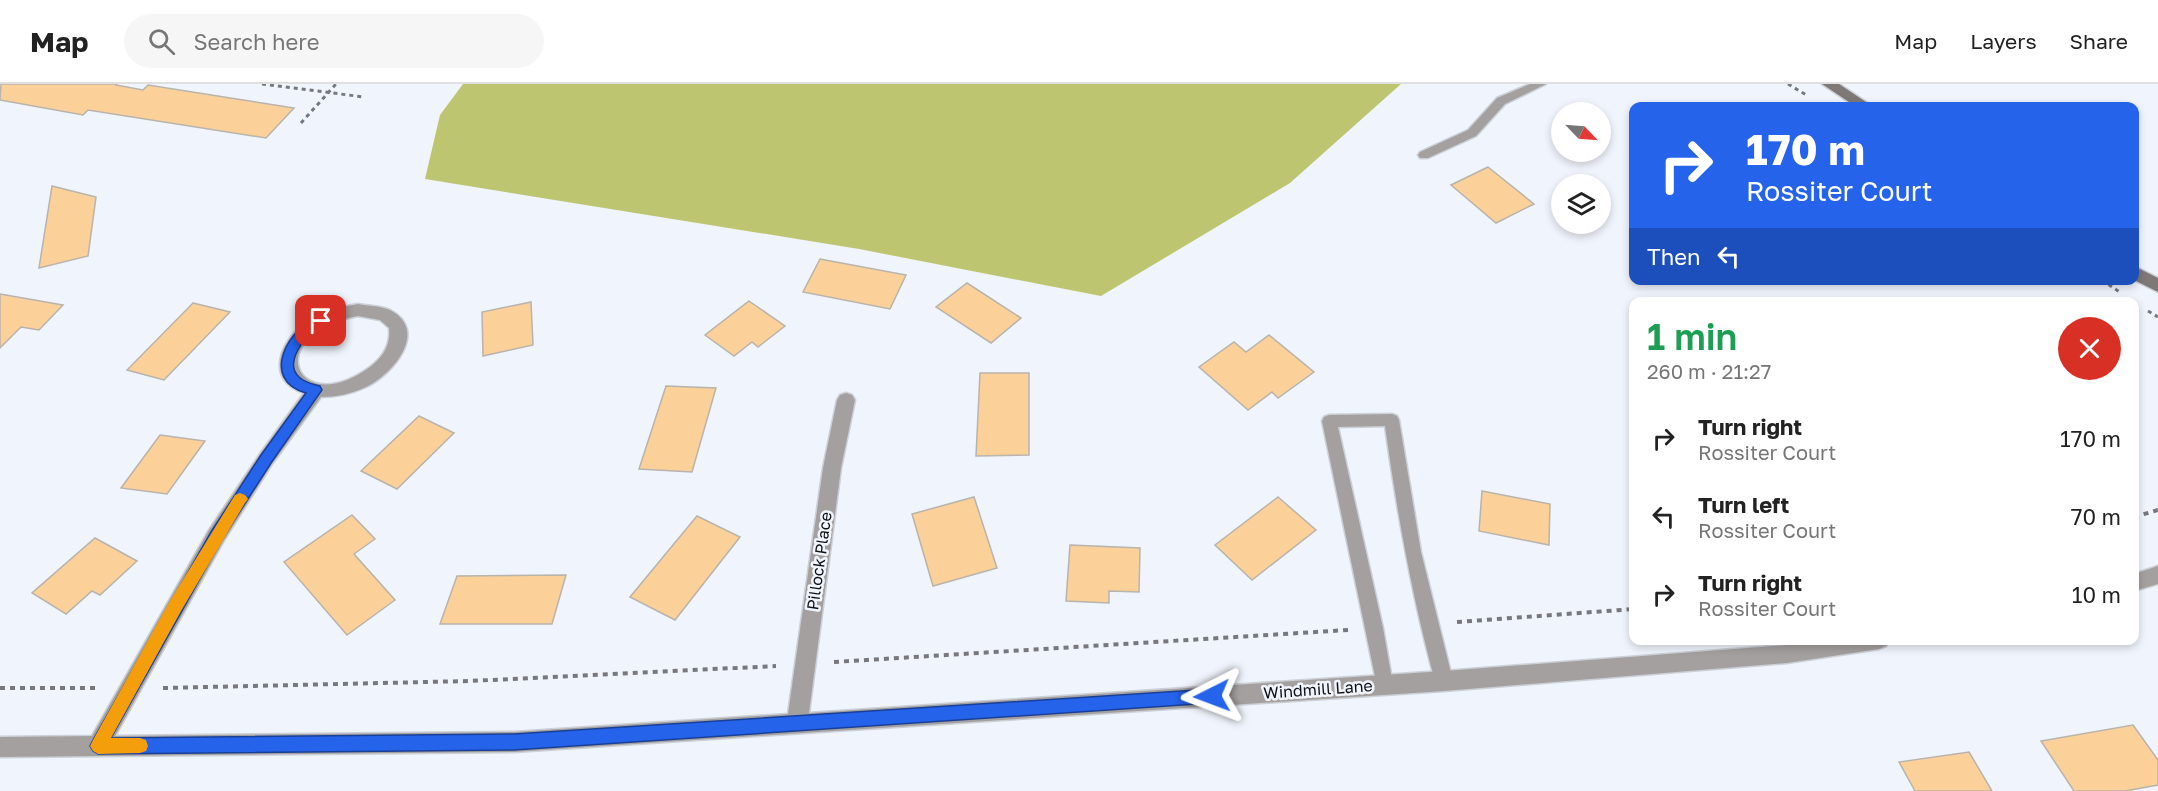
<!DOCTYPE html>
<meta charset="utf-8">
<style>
body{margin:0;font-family:"Golos Text",sans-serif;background:#f6f6f6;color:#222;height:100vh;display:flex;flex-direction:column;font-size:22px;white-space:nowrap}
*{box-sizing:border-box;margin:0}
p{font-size:20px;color:#767676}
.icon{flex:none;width:33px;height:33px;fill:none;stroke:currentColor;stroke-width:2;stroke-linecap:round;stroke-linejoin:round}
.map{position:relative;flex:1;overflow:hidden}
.details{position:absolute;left:1629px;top:213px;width:510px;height:348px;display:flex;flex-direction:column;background:#fff;border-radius:12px;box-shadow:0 3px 9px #0003}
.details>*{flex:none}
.hud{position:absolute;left:1629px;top:18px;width:510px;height:183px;border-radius:12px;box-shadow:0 3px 9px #0003;background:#2563eb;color:#fff;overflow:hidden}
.needle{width:39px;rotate:115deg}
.buttons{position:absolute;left:1551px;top:18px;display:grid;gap:12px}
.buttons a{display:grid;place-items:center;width:60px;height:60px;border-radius:50%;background:#fff;box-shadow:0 3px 9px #0003;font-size:30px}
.pin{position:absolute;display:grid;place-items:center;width:51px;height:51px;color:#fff;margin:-26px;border-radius:12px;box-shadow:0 3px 9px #0006}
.me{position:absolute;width:66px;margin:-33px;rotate:267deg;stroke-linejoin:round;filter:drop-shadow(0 0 4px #0008)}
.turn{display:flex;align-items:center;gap:21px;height:126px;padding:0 18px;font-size:27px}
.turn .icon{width:78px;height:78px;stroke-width:2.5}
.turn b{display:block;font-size:42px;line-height:51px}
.then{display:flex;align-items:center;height:57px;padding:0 18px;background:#0003;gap:12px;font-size:22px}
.round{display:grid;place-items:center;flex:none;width:63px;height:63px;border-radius:32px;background:#f6f6f6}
.head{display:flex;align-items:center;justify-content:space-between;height:102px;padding:0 18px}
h1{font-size:36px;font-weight:600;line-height:45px;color:#1e9e55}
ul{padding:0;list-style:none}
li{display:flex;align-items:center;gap:18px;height:78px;padding:0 18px}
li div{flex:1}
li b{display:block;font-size:22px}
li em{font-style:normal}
header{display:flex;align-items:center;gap:36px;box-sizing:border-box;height:84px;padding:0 30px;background:#fff;border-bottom:2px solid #e0e0e0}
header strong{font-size:28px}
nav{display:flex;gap:33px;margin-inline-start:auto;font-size:21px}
.search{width:420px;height:54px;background:#f6f6f6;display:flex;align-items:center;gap:15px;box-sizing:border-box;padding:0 21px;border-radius:33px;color:#767676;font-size:22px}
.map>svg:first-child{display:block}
</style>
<header>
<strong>Map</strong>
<div class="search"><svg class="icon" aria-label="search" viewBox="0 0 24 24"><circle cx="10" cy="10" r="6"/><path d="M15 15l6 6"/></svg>Search here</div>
<nav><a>Map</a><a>Layers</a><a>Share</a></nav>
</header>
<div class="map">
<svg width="2158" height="707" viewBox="0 0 2158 707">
<rect width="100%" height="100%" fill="#f0f4fc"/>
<!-- forest -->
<polygon fill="#bec571" points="463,0 1401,0 1290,99 1101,212 859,165 425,95 440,31"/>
<!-- building -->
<g fill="#fbd199" stroke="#b8b3ac" stroke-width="1.5">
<polygon points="1,0 117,0 116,1 143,6 148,1 294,24 266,54 88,26 83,31 0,16"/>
<polygon points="1488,83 1534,120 1496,139 1451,101"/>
<polygon points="52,102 96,113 88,172 39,184"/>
<polygon points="820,175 906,191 890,225 803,208"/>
<polygon points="967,199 1021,234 991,259 936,223"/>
<polygon points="0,210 63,221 39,246 21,243 0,264"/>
<polygon points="749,217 785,242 758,263 752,258 734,272 705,251"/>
<polygon points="531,218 533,261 483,272 482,228"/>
<polygon points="193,219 230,228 164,296 127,286"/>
<polygon points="1269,251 1314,288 1278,314 1272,308 1248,326 1199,283 1234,258 1246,268"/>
<polygon points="980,289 1029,289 1029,371 976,372"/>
<polygon points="666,302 716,304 692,388 639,385"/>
<polygon points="419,332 454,349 397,405 361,387"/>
<polygon points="160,351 205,357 167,410 121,404"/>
<polygon points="1482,407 1550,420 1549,461 1479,447"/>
<polygon points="974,413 997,484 933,502 912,430"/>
<polygon points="1278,413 1316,446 1252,496 1215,461"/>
<polygon points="352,431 375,455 354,470 395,516 347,551 284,478"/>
<polygon points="697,432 740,453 675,536 630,513"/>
<polygon points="95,454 137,477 100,511 92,507 66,530 32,509"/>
<polygon points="1070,461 1140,464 1139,508 1109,507 1109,519 1066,517"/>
<polygon points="566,491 552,540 440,540 457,492"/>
<polygon points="2133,641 2158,676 2158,701 2125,707 2074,707 2041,657"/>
<polygon points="1969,668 1992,707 1915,707 1899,678"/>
</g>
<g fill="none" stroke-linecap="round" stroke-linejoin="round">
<defs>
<g id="lane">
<polygon points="1530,0 1546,0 1505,20 1476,52 1428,74 1420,74 1418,71 1420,68 1468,46 1497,14"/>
<path d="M1392,330L1397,332L1399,336L1421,468L1453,597L1450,603L1444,605L1438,603L1435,597C1412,513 1397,428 1385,342L1338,343L1383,544L1393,601L1390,607L1384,609L1378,607L1322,337L1324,333L1329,331Z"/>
</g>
<g id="street">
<path d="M358,220C368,222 381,222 390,226C430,247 392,291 366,303C351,310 336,313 321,313L272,380L223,458L115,652L514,648L788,630L823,384L837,316L840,311L846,309L852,311L855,316L841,384L809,629L1444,587L1787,561L1815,556H1889L1886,562L1879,565L1787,579L1444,607L514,668L0,673V653L92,652L209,446L260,370L304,309C263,296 281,254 309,236C323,227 341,223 358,220ZM358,232L380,236L389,244C391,261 383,273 370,283C296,337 259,250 358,232Z"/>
<polygon points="2158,482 2158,500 2134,507 2134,490"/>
</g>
<g id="secondary">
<polygon points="1822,0 1839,0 1872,22 1855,22"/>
<polygon points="2134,182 2158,194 2158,208 2134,196"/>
</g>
</defs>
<!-- lane casing -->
<use href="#lane" stroke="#ccd0d7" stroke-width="3"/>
<!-- street casing -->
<use href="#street" stroke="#ccd0d7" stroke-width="3"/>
<!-- secondary casing -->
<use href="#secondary" stroke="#ccd0d7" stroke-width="3"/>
<!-- path-far1 -->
<g stroke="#76787d" stroke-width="3" stroke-dasharray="4 4" stroke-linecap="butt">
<polyline points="262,0 364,13"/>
<polyline points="1788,0 1808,12"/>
<polyline points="301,39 336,0"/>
<polyline points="2102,196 2121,209"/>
<polyline points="2148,227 2158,233"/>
</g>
<!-- path -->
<g stroke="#76787d" stroke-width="4" stroke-dasharray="5 5" stroke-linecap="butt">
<polyline points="2134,433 2158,426"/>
<polyline points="1457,538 1634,525"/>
<polyline points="834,578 1348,546"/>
<polyline points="0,604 98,604"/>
<polyline points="163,604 470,597 776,582"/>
</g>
<!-- lane -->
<use href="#lane" fill="#a4a09f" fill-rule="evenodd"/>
<!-- street -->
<use href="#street" fill="#a4a09f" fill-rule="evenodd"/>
<!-- secondary -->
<use href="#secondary" fill="#7e7877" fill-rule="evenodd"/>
</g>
<!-- route -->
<path fill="#2563eb" stroke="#184099" stroke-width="1.5" d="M321,232L328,237C323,243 315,246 309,252C299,261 286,281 299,293C305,299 313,300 320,302L322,306L271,379L221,457L111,654L514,650L1212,605L1217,607L1220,612L1217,617L1212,619L514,666L98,670L93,667L90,662L93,656L211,448L261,371L306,309C259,296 288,242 321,232Z"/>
<!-- slow -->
<polygon fill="#f59e0b" points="240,409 245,411 248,415 245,419 181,527 111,654 140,654 146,656 148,662 146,667 140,669 98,670 93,667 90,662 93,656 170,517 235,411"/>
<g text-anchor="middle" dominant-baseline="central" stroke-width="5" stroke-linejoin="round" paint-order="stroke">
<!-- street labels -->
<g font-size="16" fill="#101113" stroke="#f0f4fc">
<text transform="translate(819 477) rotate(-82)">Pillock Place</text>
<text transform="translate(1318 605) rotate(-4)">Windmill Lane</text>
</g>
</g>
</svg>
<div class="buttons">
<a><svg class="needle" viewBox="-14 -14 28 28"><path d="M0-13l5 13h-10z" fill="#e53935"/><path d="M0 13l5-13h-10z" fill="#767676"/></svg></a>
<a><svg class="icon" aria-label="layers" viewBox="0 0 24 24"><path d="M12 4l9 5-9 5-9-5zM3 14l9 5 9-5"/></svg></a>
</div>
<div class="pin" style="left:321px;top:237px;background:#d93025"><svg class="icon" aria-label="arrive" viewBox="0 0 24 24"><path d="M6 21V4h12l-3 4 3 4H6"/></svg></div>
<svg class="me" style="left:1212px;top:612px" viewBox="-20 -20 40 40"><path d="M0-17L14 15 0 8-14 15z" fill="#2563eb" stroke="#fff" stroke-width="4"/></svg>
<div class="hud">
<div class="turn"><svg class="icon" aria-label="right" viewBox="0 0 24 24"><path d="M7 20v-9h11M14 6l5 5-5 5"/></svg><div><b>170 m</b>Rossiter Court</div></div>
<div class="then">Then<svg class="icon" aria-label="left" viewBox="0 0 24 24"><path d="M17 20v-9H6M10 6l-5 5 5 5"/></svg></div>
</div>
<section class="details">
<div class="head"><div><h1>1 min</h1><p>260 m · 21:27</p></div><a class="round" style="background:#d93025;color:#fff"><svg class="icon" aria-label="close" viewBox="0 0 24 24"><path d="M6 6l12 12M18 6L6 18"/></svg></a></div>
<ul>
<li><svg class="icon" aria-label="right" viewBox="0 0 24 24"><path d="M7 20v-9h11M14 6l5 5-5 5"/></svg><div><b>Turn right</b><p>Rossiter Court</p></div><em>170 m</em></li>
<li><svg class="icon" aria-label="left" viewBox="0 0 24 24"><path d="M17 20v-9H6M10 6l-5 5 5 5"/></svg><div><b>Turn left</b><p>Rossiter Court</p></div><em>70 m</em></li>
<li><svg class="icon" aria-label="right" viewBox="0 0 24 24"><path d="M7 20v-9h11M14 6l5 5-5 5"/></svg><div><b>Turn right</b><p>Rossiter Court</p></div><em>10 m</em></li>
</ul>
</section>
</div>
